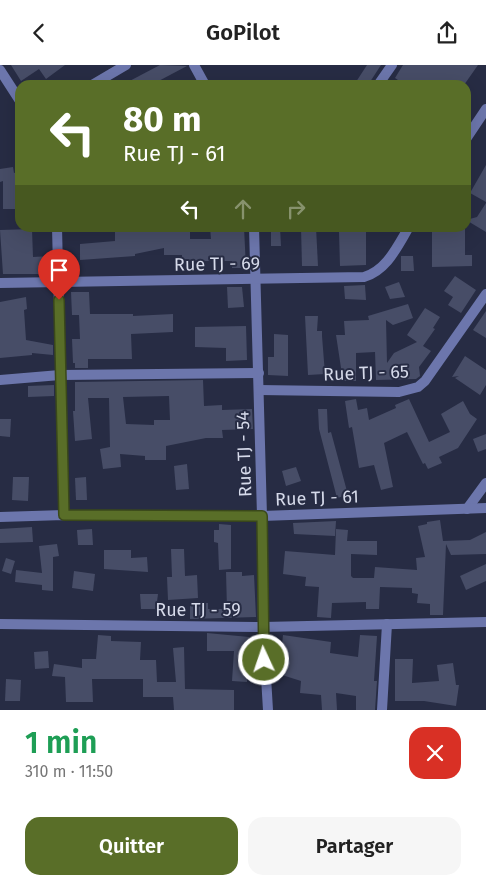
<!DOCTYPE html>
<html lang="fr">
<meta charset="utf-8">
<style>
body{margin:0;font-family:"Fira Sans",sans-serif;background:#f6f6f6;color:#222;height:100vh;display:flex;flex-direction:column;font-size:19px;white-space:nowrap}
*{box-sizing:border-box;margin:0}
p{font-size:16px;color:#767676}
.icon{flex:none;width:28px;height:28px;fill:none;stroke:currentColor;stroke-width:2;stroke-linecap:round;stroke-linejoin:round}
.map{position:relative;height:645px;overflow:hidden}
.sheet{display:flex;flex-direction:column;background:#fff;flex:1}
.sheet>*{flex:none}
.guide{position:absolute;left:15px;top:15px;width:456px;height:152px;border-radius:15px;box-shadow:0 5px 20px #0002;background:#596e28;color:#fff;overflow:hidden}
.pin{position:absolute;display:grid;place-items:center;width:42px;height:42px;color:#fff;margin:-51px -21px;border-radius:50% 50% 50% 0;rotate:-45deg;box-shadow:0 0 5px #0007}
.pin .icon{rotate:45deg}
.me{position:absolute;width:55px;margin:-28px;rotate:357deg;stroke-linejoin:round;filter:drop-shadow(0 0 4px #0008)}
.turn{display:flex;align-items:center;gap:18px;height:105px;padding:0 25px;font-size:22px}
.turn .icon{width:65px;height:65px;stroke-width:2.5}
.turn b{display:block;font-size:35px;line-height:42px}
.lanes{display:flex;align-items:center;height:48px;padding:0 25px;background:#0003;justify-content:center;gap:25px;direction:ltr}
.lanes .off{opacity:.35}
.round{display:grid;place-items:center;flex:none;width:52px;height:52px;border-radius:15px;background:#f6f6f6}
.head{display:flex;align-items:center;justify-content:space-between;height:85px;padding:0 25px}
h1{font-size:30px;font-weight:600;line-height:38px;color:#1e9e55}
.button{display:flex;gap:10px;margin-top:auto;padding:10px 25px}
.button a{flex:1;height:58px;border-radius:15px;background:#596e28;color:#fff;font-size:20px;font-weight:600;line-height:58px;text-align:center}
.button a+a{background:#f6f6f6;color:#222}
header{display:flex;justify-content:space-between;align-items:center;height:65px;padding:0 25px;background:#fff;font-size:22px;font-weight:600}
.map>svg:first-child{display:block}
</style>
<header><svg class="icon" aria-label="back" viewBox="0 0 24 24"><path d="M15 5l-7 7 7 7"/></svg>GoPilot<svg class="icon" aria-label="share" viewBox="0 0 24 24"><path d="M12 15V3M7 8l5-5 5 5M5 13v7h14v-7"/></svg></header>
<div class="map">
<svg width="486" height="645" viewBox="0 0 486 645">
<rect width="100%" height="100%" fill="#272c44"/>
<!-- building -->
<g fill="#474d67" fill-rule="evenodd">
<polygon points="11,0 65,0 46,14 39,4 21,16"/>
<polygon points="160,0 187,1 151,20 122,20"/>
<polygon points="367,0 381,0 368,20 354,20"/>
<polygon points="403,0 478,0 464,20 412,20 406,16 404,19 395,13"/>
<polygon points="486,100 486,137 470,128"/>
<polygon points="13,102 14,108 20,106 20,144 3,144 3,116 0,117 0,104"/>
<polygon points="486,138 486,167 466,155 477,152"/>
<polygon points="115,162 190,162 190,174 211,174 210,162 244,162 246,203 232,203 232,196 200,196 182,194 182,190 164,190 164,183 135,189 135,191 80,195 80,179 115,176"/>
<polygon points="271,162 280,162 281,181 271,181"/>
<polygon points="301,162 316,162 318,201 302,201"/>
<polygon points="356,162 366,162 366,200 340,201 339,167 356,166"/>
<polygon points="432,162 465,162 465,190 472,190 472,201 432,202"/>
<polygon points="32,164 33,192 51,191 51,209 3,209 0,165"/>
<polygon points="401,191 413,191 414,206 401,206"/>
<polygon points="455,211 476,225 461,248 448,240 453,232 444,226"/>
<polygon points="399,217 405,232 390,234 385,222"/>
<polygon points="365,220 366,235 345,234 344,221"/>
<polygon points="227,222 242,222 244,242 228,243"/>
<polygon points="71,227 89,227 90,249 133,249 133,251 173,249 173,267 131,269 132,294 88,294 88,303 75,303 75,298 73,298 72,274 80,274 79,250 72,250"/>
<polygon points="26,232 27,244 24,245 26,275 53,280 53,290 32,288 32,290 0,293 0,237"/>
<polygon points="408,239 413,253 393,260 386,255 387,298 394,288 417,277 407,270 425,243 440,252 433,263 435,264 423,281 431,286 419,302 420,311 416,314 376,315 375,287 356,288 356,316 343,316 336,270 345,270 344,256 369,255 368,251"/>
<polygon points="486,246 486,273 473,265"/>
<polygon points="305,251 318,251 317,266 322,266 322,271 325,309 308,310"/>
<polygon points="246,261 247,295 226,296 226,283 195,282 195,262"/>
<polygon points="274,269 288,270 288,311 268,310 268,292 274,292"/>
<polygon points="465,291 486,305 486,320 480,330 455,313 459,311 452,312"/>
<path d="M203,315L204,341L222,340V345L252,344L253,364L222,365L223,373H206L166,381V395H145V391L120,389L121,402L103,404L100,384L110,382L109,333H88L92,374L75,376L73,346H75V317ZM169,331L170,355H154V360L126,359L123,332Z"/>
<polygon points="54,320 54,331 28,332 28,321"/>
<polygon points="356,334 358,345 367,343 369,355 396,343 395,340 409,334 429,377 450,367 441,349 463,336 470,349 477,354 458,383 439,392 442,398 428,404 425,398 423,399 407,367 384,378 393,422 381,425 374,400 359,403 352,362 349,363 345,336"/>
<polygon points="318,344 327,344 328,368 331,367 348,430 337,433 319,364"/>
<polygon points="0,354 11,354 10,372 0,371"/>
<polygon points="486,369 486,384 478,387 473,374"/>
<polygon points="187,399 189,424 176,425 174,401"/>
<polygon points="296,402 301,416 286,421 282,406"/>
<polygon points="13,412 29,412 28,436 12,435"/>
<polygon points="86,412 87,435 76,435 75,413"/>
<polygon points="440,455 443,476 470,475 486,467 486,489 451,490 446,479 443,550 430,550 430,539 417,538 418,529 412,528 412,523 380,522 379,544 366,544 366,537 332,538 331,553 317,552 319,522 305,521 306,512 283,509 285,486 335,490 336,464 348,465 347,476 377,476 377,490 351,489 351,511 353,513 374,513 375,502 417,505 416,493 425,492 418,461 427,459 427,457"/>
<polygon points="336,456 335,471 294,469 293,458"/>
<polygon points="219,459 231,460 231,504 219,505 218,478 214,477 214,465 219,465"/>
<polygon points="32,462 33,477 0,478 0,464"/>
<polygon points="92,464 93,480 78,480 77,465"/>
<polygon points="57,479 59,491 53,492 53,526 42,525 42,520 15,517 16,505 42,508 39,481"/>
<polygon points="171,484 184,484 185,511 197,510 198,533 168,535 167,512 172,512"/>
<polygon points="104,485 131,485 131,493 147,492 148,507 104,504"/>
<polygon points="6,493 15,496 11,509 2,506"/>
<polygon points="486,499 486,516 466,525 460,511"/>
<polygon points="74,506 95,509 93,526 72,523"/>
<polygon points="226,507 242,507 242,511 254,510 256,552 190,554 190,538 208,538 208,544 227,544"/>
<polygon points="140,529 158,529 156,544 141,544"/>
<polygon points="207,568 249,572 247,617 232,616 234,586 207,586"/>
<polygon points="98,570 111,571 111,576 141,577 140,595 156,595 157,617 176,617 173,583 184,582 185,624 234,625 234,645 174,645 173,632 143,632 143,614 92,614 93,637 66,637 65,612 52,611 54,599 82,603 82,594 96,594"/>
<polygon points="283,570 331,577 330,588 358,592 360,570 377,571 374,616 377,616 375,645 356,645 356,631 336,628 337,645 322,645 321,630 300,628 301,616 282,610 285,598 280,598"/>
<polygon points="48,586 49,603 35,604 34,587"/>
<polygon points="395,594 413,594 412,618 439,616 437,600 453,598 456,620 459,620 456,641 424,636 395,636"/>
<polygon points="6,614 21,615 20,636 5,636"/>
</g>
<g fill="none" stroke-linecap="round" stroke-linejoin="round">
<!-- street -->
<g stroke="#6c76ac" stroke-width="10">
<polyline points="194,0 205,20"/>
<polyline points="0,5 20,36"/>
<polyline points="92,20 126,0"/>
<polyline points="378,20 392,0"/>
<polyline points="466,74 486,44"/>
<polyline points="57,162 64,450"/>
<polyline points="254,162 262,451 263,562 268,645"/>
<path d="M0,218L364,212C387,205 397,182 409,162"/>
<polyline points="0,315 60,310 259,308"/>
<polyline points="259,325 399,327 418,322 425,316 486,229"/>
<polyline points="467,444 486,418"/>
<polyline points="0,452 64,450 262,451 486,443"/>
<polyline points="0,559 263,562 486,557"/>
<polyline points="382,645 387,559"/>
</g>
</g>
<g fill="none" stroke-linecap="round" stroke-linejoin="round">
<defs>
<polyline id="route" points="59,235 64,450 262,451 264,595"/>
</defs>
<!-- route casing -->
<use href="#route" stroke="#3a481a" stroke-width="12"/>
<!-- route -->
<use href="#route" stroke="#596e28" stroke-width="9"/>
</g>
<g text-anchor="middle" dominant-baseline="central" stroke-width="4" stroke-linejoin="round" paint-order="stroke">
<!-- street labels -->
<g font-size="18" fill="#d6daea" stroke="#272c44">
<text transform="translate(217 199) rotate(-1)">Rue TJ - 69</text>
<text transform="translate(366 308) rotate(-2)">Rue TJ - 65</text>
<text transform="translate(244 389) rotate(-92)">Rue TJ - 54</text>
<text transform="translate(317 433) rotate(-2)">Rue TJ - 61</text>
<text x="198" y="545">Rue TJ - 59</text>
</g>
</g>
</svg>
<div class="pin" style="left:59px;top:235px;background:#d93025"><svg class="icon" aria-label="arrive" viewBox="0 0 24 24"><path d="M6 21V4h12l-3 4 3 4H6"/></svg></div>
<svg class="me" style="left:264px;top:595px" viewBox="-20 -20 40 40"><circle r="17" fill="#596e28" stroke="#fff" stroke-width="3"/><path d="M0-11L8 9 0 5-8 9z" fill="#fff"/></svg>
<div class="guide">
<div class="turn"><svg class="icon" aria-label="left" viewBox="0 0 24 24"><path d="M17 20v-9H6M10 6l-5 5 5 5"/></svg><div><b>80 m</b>Rue TJ - 61</div></div>
<div class="lanes"><svg class="icon" aria-label="left" viewBox="0 0 24 24"><path d="M17 20v-9H6M10 6l-5 5 5 5"/></svg><svg class="icon off" aria-label="ahead" viewBox="0 0 24 24"><path d="M12 20V5M6 11l6-6 6 6"/></svg><svg class="icon off" aria-label="right" viewBox="0 0 24 24"><path d="M7 20v-9h11M14 6l5 5-5 5"/></svg></div>
</div>
</div>
<section class="sheet">
<div class="head"><div><h1>1 min</h1><p>310 m · 11:50</p></div><a class="round" style="background:#d93025;color:#fff"><svg class="icon" aria-label="close" viewBox="0 0 24 24"><path d="M6 6l12 12M18 6L6 18"/></svg></a></div>
<div class="button"><a>Quitter</a><a>Partager</a></div>
</section>
